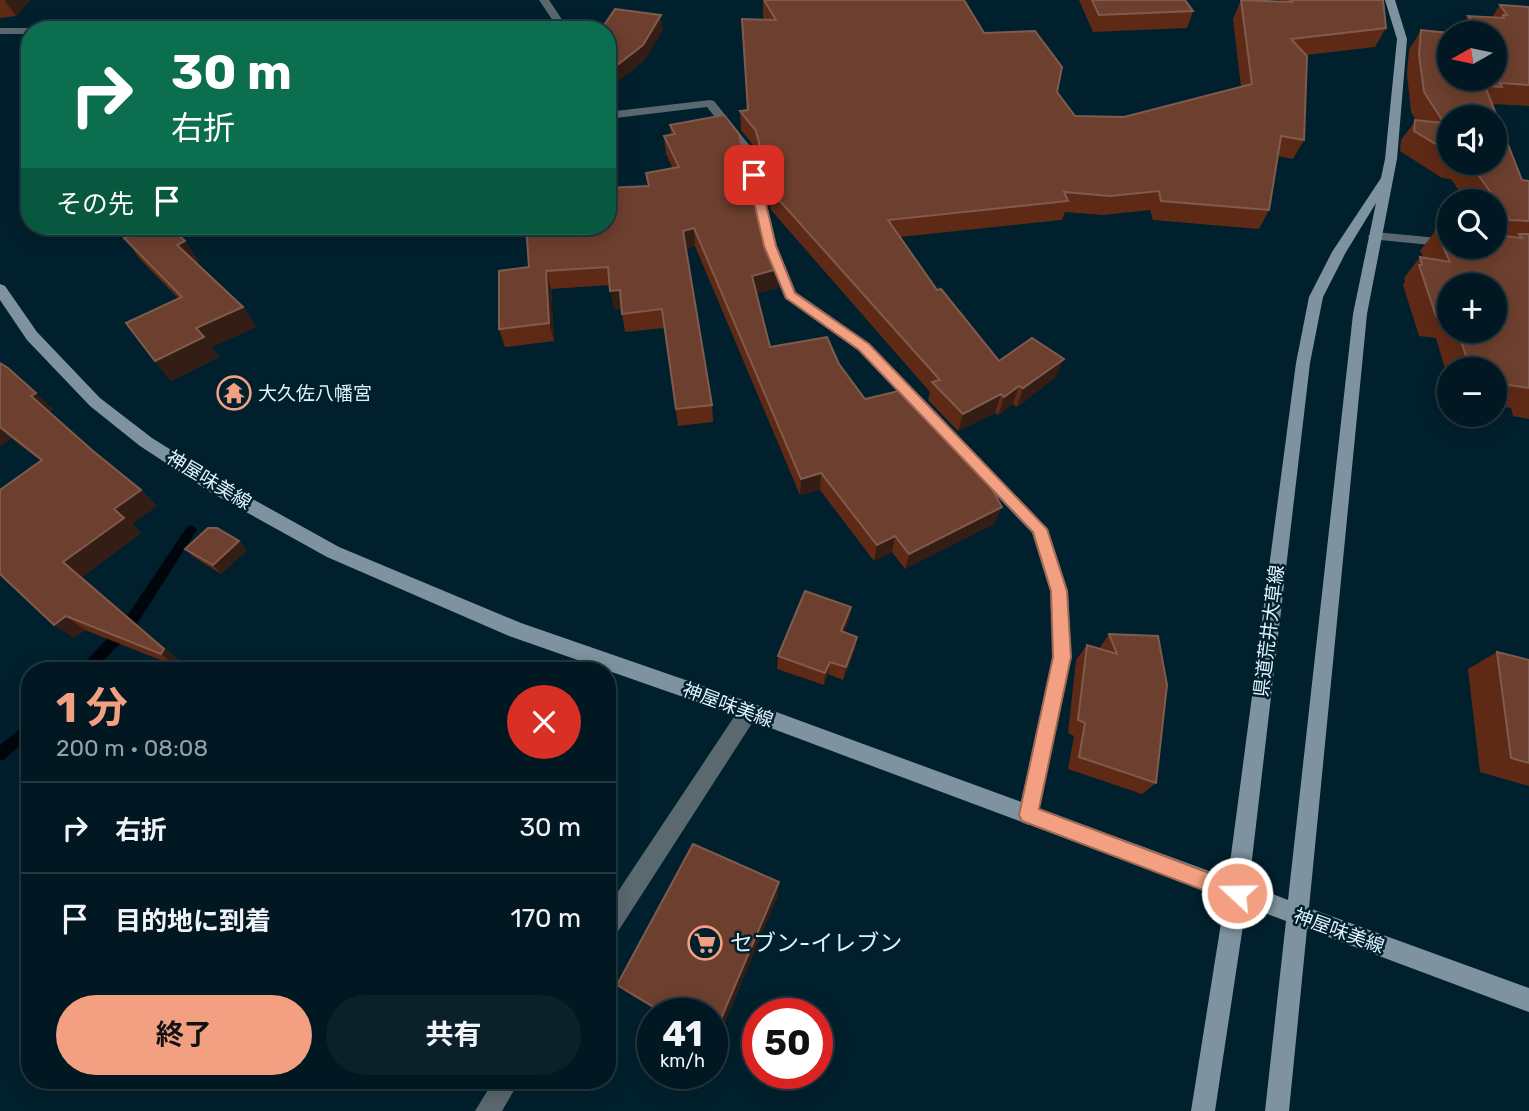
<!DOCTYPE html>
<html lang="ja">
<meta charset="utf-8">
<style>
body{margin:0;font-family:Rubik,"Noto Sans JP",sans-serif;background:#0b212a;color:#f1f3f6;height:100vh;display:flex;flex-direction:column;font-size:26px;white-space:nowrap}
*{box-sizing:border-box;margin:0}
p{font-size:23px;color:#96a0a5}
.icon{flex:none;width:38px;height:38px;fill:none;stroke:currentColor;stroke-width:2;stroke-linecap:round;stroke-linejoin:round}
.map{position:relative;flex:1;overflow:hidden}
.side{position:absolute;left:21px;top:662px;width:595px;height:427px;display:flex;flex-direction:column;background:#011822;border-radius:28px;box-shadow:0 4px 18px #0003,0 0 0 2px #233740}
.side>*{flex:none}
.top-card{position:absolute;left:21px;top:21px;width:595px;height:214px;border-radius:28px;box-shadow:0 4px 18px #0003,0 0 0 2px #233740;background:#0b6e4f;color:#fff;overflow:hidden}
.needle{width:46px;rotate:261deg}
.buttons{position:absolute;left:1437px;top:21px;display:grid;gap:14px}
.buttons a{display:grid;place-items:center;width:70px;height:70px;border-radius:50%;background:#011822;box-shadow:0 4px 18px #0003,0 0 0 2px #233740;font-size:35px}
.speed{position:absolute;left:637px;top:998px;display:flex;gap:14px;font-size:35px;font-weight:700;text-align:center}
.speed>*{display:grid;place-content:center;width:91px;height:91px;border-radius:50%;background:#011822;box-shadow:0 4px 18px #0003,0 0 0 2px #233740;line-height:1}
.speed small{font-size:18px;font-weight:400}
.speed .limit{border:10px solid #d22;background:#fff;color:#111}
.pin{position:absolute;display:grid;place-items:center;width:60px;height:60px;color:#fff;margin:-30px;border-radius:14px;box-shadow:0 4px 10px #0006}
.me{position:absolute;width:77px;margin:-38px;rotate:291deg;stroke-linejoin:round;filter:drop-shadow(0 0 5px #0008)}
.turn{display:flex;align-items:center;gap:24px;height:147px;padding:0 35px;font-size:32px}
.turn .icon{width:91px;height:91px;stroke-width:2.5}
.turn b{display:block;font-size:49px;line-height:60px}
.then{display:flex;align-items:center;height:66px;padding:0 35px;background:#0003;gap:14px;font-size:26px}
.round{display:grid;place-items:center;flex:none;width:74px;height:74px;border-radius:37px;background:#0b212a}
.headline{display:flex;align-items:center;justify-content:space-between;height:119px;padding:0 35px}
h1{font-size:42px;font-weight:700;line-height:52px;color:#f3a082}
.action{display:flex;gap:14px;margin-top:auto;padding:14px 35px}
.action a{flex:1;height:80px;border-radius:42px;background:#f3a082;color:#111;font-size:28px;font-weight:700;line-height:80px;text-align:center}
.action a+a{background:#0b212a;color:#f1f3f6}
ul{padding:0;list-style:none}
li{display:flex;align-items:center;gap:21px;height:91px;padding:0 35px;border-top:2px solid #233740}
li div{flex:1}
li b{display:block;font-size:26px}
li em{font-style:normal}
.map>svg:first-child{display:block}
</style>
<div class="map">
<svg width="1529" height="1111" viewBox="0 0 1529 1111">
<rect width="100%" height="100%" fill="#01202d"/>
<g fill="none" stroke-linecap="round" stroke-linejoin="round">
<!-- stream -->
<g fill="#00060b" fill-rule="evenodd">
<polygon points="191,525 195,527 197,530 195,533 133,630 95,670 79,670 81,666 123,622 187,527"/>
<polygon points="30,721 30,736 5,759 0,761 0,745"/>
</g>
<!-- street -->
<g fill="#5a686f" fill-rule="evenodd">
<polygon points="539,0 549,0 569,30 559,30"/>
<polygon points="0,28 30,28 34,30 30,30 30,34 0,34"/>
<polygon points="710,100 714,101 754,151 777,246 796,292 869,343 1048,529 1068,591 1071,657 1035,822 1028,825 1021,822 1018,815 1053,657 1050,591 1032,533 859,351 785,298 763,246 742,151 707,107 607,119 607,112"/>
<polygon points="1375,232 1449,239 1451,247 1370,239 1368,236"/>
<polygon points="749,702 756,705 759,711 756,717 615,936 607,939 607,908 742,705"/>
<polygon points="494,1080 520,1080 502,1111 475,1111"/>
</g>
<!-- secondary -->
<path fill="#7e939f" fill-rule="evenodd" d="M1385,0H1395L1407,39L1397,159L1367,314L1309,908L1529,988V1012L1307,929L1289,1111H1265L1286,921L1246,906L1215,1111H1191L1225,898L749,720L509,636L327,557L210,492L140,446L90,406L27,340L0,300V284L5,286L37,332L100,398L152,438L222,482L339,547L521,623L749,702L1228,878L1296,363L1309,297L1332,252L1381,178L1385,159L1397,39ZM1376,203L1353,314L1288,900L1249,885L1310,363L1323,297L1346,252Z"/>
</g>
<!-- wall -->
<g fill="#5f2a15" fill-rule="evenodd">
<polygon points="0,0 30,0 16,16 0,18"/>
<polygon points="763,0 984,33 1057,92 1075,116 1124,117 1241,87 1233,19 1241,0 1281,2 1282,0 1383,0 1386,28 1375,47 1306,55 1304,140 1293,159 1278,156 1269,210 1259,229 1153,220 1150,210 1103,215 1065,212 1062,220 900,237 937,290 999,361 1056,377 1017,407 1013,404 998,415 995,413 958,431 928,400 930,392 771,210 757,150 741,130 740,111 747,110 742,19 765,20 763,17"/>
<polygon points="1079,0 1185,0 1193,11 1187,28 1093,32"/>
<path d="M1500,5L1529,7V106L1492,104L1522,180L1529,181V419L1513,416L1511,408L1494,406V369H1449V382L1436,338L1419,336L1403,285L1405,282L1404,278L1420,257L1424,258L1420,251L1436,230L1494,247V201H1466L1451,179L1442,178L1400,151L1401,140L1416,120L1411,112L1407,74L1409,50L1421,30L1449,79L1494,33H1457L1468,16L1492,17ZM1449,117L1494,163H1449ZM1449,285L1494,331H1449Z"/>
<polygon points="670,125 760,228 778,269 778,288 756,293 770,347 839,364 865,399 943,431 995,523 905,569 892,552 874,561 820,490 800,495 695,246 686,249 712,405 713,422 678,426 664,328 625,332 621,308 614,309 610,285 551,289 554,341 505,347 499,329 529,267 648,186 646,173 673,169 666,154 664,136 671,135"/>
<polygon points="117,226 169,226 199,261 196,262 243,307 256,327 211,347 219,357 171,381 155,361 178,298 139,258"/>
<polygon points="0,363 53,409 49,412 93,451 141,490 157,506 132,524 141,533 82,577 181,662 178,667 85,630 74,638 54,625 41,461 11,438 0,446"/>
<polygon points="239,541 247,550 221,574 194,557 185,549"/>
<polygon points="851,607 849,620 844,632 857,637 855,650 843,680 828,674 824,685 777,669 778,656"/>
<polygon points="1109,634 1158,636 1156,783 1142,794 1068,769 1074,736 1068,733 1076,660 1087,645 1099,649"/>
<polygon points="1497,652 1529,660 1529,786 1480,772 1468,669"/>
<polygon points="778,895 715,1046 712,1044 712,1013 661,1013 626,992 617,985"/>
</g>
<!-- shaded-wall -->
<g fill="#331d14">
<polygon points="6,0 30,0 16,16 5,1"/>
<polygon points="661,15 663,30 644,61 607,90 607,73"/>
<polygon points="694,228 695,246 684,249 683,231"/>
<polygon points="185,241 199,261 191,265 177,245"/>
<polygon points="778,269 778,288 752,294 752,276"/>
<polygon points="546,271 551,289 554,341 549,323"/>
<polygon points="620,290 623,308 614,309 610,291"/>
<polygon points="243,307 256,327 211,347 219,357 171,381 155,361 196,328"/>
<polygon points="1064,359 1056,377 1017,407 1023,388"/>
<polygon points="1019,386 1013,404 998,415 1004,397"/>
<polygon points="36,393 53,409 48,412 31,396"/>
<polygon points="1001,394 995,413 958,431 963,414"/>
<polygon points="0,428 11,438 0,446"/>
<polygon points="821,473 820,490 800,495 801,479"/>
<polygon points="141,490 157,506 132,524 141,533 82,577 181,662 178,667 161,654 63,562 114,509"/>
<polygon points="1002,507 995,523 905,569 909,554"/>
<polygon points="895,536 892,552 874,561 877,545"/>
<polygon points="239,541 247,550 221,574 213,565"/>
<polygon points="851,607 849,620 839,644 841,631"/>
<polygon points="66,616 85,630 74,638 54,625"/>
<polygon points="857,637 855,650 843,680 846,667"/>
<polygon points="830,662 828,674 824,685 825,673"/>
<polygon points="779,882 778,895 715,1046 712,1043 712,1040"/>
</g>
<!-- building -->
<g fill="#6d3f2e" stroke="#7f5b4e" stroke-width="2">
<polygon points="764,0 964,0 984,33 1035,31 1062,67 1057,92 1075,116 1124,117 1252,84 1241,0 1292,2 1290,0 1383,0 1386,28 1291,39 1307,56 1304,140 1281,136 1269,210 1161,201 1159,191 1110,196 1064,192 1068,201 888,220 937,290 941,289 999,361 1032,338 1064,359 1023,388 1019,386 1004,397 1001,394 963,414 932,382 940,380 771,191 756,131 740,111 748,110 742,19 776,20"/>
<polygon points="1092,0 1185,0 1193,11 1099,15"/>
<polygon points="1500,5 1529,7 1529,85 1500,83 1502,87 1485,86 1522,180 1529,181 1529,221 1510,220 1470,163 1494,163 1494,117 1449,117 1449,152 1414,131 1415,120 1444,123 1424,92 1419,54 1421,30 1449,33 1449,79 1494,79 1494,33 1482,33 1468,16 1504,18 1503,15 1507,15"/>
<polygon points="615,9 661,15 643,45 607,73 607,30 575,30 574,28 602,28"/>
<polygon points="332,27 340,30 328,30"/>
<polygon points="724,115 739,134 760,228 778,269 752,276 770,347 827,337 839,364 865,399 911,388 945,423 938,426 983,473 1002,507 909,554 895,536 877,545 821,473 801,479 694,228 683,231 712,405 676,409 662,309 622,314 620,290 610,291 608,267 546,271 549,323 499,329 499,271 529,267 526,226 607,226 607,188 649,186 646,173 679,167 664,136 675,134 670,125"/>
<polygon points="119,226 169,226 185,241 177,245 243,307 196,328 204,337 155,361 126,323 182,297 124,238 129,236"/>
<polygon points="1436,230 1449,231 1449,247 1494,247 1494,235 1522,238 1519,234 1529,234 1529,388 1494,383 1494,369 1470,369 1458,331 1494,331 1494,285 1449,285 1449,317 1436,316 1419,265 1422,265 1420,257 1450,262"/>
<polygon points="0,363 8,368 36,393 31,396 93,451 141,490 114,509 124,518 63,562 164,649 161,654 66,616 54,625 0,574 0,490 42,460 0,427"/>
<polygon points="208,528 217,528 239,541 213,565 185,549"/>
<polygon points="805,591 851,607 841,631 857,637 846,667 830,662 825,673 778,656"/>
<polygon points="1109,634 1158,636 1167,685 1156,783 1079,757 1085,723 1078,720 1087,645 1117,654"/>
<polygon points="1497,652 1529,660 1529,763 1511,758"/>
<polygon points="693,844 779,882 712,1040 712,1013 664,1013 617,985"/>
</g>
<!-- route -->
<polygon fill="#f3a082" stroke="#9e6854" stroke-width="2" points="754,171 759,175 776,246 795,293 869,344 1047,529 1067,591 1071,657 1039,809 1244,886 1247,893 1244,900 1237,903 1022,821 1019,815 1053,657 1051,591 1033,532 859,350 786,298 764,246 748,175"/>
<!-- icons -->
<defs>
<symbol id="temple-ring" viewBox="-11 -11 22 22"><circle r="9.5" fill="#01202d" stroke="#f3a082" stroke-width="1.5"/><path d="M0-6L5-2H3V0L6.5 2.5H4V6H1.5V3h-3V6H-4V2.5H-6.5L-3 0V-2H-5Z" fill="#f3a082"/></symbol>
<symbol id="supermarket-ring" viewBox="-11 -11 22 22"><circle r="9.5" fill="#01202d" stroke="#f3a082" stroke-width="1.5"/><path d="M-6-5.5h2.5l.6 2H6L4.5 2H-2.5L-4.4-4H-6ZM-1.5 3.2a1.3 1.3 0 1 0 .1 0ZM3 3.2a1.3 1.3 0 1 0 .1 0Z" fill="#f3a082"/></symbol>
</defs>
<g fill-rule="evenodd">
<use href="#temple-ring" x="215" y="374" width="38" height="38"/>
<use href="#supermarket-ring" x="686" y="924" width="38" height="38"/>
</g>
<g text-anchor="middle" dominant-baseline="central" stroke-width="5" stroke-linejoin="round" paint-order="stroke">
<!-- poi labels -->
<g font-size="19" fill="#e0f1fa" stroke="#01202d" text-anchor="start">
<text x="258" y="393">大久佐八幡宮</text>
</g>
<!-- street labels -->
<g font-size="19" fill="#e0f1fa" stroke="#01202d">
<text transform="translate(209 480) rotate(31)">神屋味美線</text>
<text transform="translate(1269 631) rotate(-83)">県道荒井大草線</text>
<text transform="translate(728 705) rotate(20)">神屋味美線</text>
<text transform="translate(1339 931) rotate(20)">神屋味美線</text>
</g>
<!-- near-poi labels -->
<g font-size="23" fill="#e0f1fa" stroke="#01202d" text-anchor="start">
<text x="730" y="943">セブン-イレブン</text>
</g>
</g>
</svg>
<div class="buttons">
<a><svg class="needle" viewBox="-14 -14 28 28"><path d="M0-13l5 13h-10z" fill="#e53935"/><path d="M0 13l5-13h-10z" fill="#96a0a5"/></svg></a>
<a><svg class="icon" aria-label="sound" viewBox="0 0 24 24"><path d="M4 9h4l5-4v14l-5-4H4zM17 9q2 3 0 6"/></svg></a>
<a><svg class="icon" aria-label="search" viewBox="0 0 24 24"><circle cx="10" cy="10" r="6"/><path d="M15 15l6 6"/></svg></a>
<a>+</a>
<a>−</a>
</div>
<div class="speed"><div>41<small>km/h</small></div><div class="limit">50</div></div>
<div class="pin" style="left:754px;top:175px;background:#d93025"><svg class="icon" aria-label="arrive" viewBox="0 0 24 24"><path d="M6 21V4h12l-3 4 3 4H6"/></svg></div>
<svg class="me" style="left:1237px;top:893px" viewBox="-20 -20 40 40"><circle r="17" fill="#f3a082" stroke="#fff" stroke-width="3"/><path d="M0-11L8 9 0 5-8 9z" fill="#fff"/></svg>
<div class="top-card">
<div class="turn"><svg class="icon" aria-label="right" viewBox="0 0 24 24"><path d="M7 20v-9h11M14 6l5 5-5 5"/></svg><div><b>30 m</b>右折</div></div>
<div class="then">その先<svg class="icon" aria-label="arrive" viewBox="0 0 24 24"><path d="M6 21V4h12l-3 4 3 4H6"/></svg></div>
</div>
<section class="side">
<div class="headline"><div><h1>1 分</h1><p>200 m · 08:08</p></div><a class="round" style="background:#d93025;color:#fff"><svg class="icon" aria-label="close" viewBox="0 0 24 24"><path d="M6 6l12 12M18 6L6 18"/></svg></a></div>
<ul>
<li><svg class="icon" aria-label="right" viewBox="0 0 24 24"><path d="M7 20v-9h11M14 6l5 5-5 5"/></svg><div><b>右折</b></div><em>30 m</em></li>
<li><svg class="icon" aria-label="arrive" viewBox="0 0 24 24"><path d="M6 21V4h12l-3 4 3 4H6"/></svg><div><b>目的地に到着</b></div><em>170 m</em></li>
</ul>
<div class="action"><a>終了</a><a>共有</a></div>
</section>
</div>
